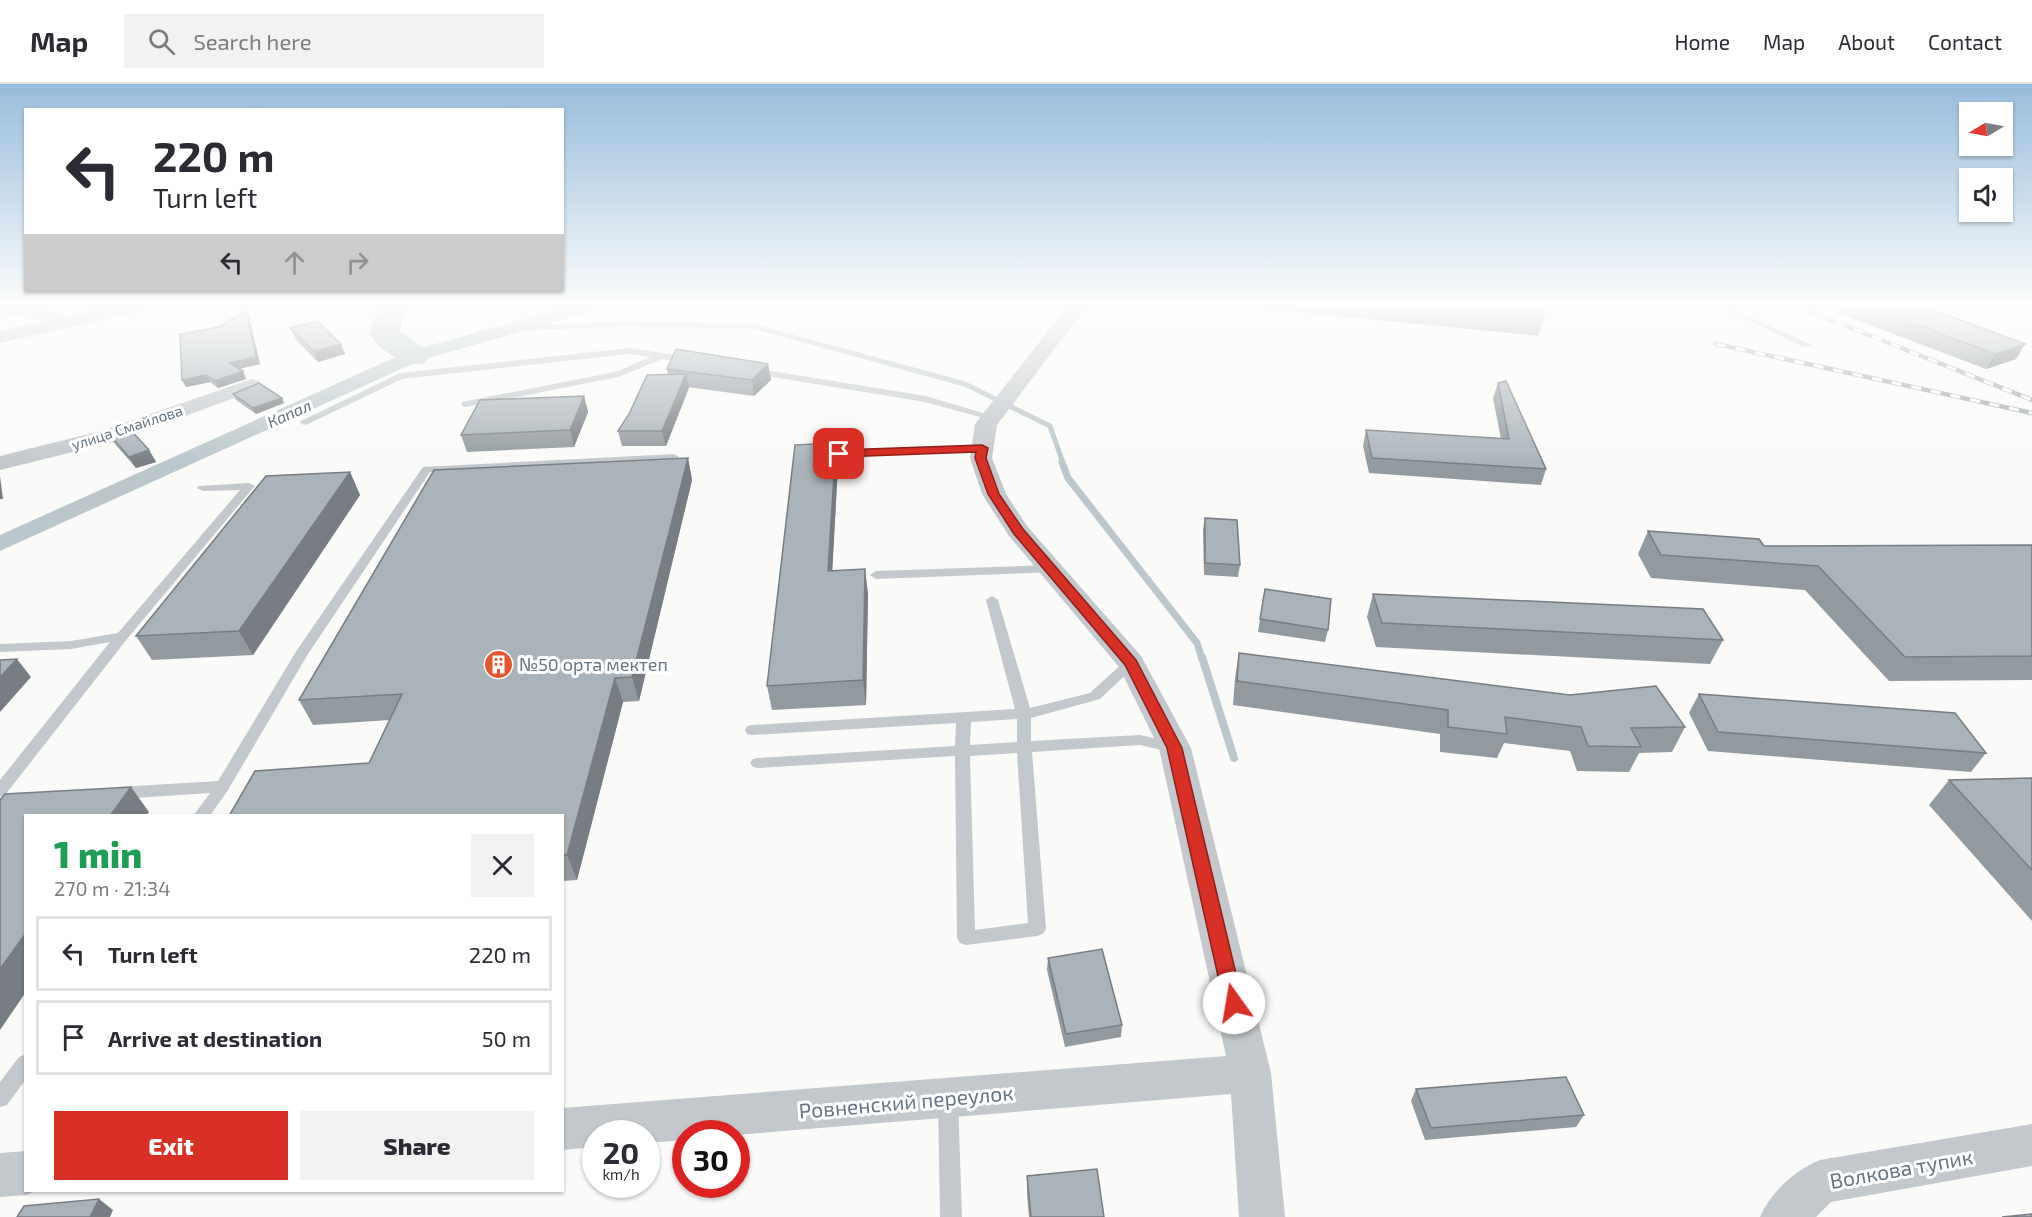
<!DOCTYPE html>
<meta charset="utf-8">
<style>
body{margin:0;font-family:"Exo 2",sans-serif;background:#f2f2f3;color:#2b2b33;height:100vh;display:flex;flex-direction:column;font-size:22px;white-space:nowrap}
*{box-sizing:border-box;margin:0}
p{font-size:20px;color:#7c7c81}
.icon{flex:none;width:33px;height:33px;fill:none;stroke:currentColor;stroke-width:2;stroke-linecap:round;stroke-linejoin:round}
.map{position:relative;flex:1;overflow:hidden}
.side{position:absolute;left:24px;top:730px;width:540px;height:378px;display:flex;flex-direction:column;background:#fff;border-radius:0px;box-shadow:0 2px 4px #0004}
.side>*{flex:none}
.banner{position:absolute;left:24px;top:24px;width:540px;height:183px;border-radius:0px;box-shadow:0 2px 4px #0004;background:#fff;color:#2b2b33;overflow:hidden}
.needle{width:39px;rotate:260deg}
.buttons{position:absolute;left:1959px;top:18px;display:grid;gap:12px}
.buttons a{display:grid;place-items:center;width:54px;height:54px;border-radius:0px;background:#fff;box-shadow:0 2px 4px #0004;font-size:30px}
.speed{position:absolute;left:582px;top:1036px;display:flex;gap:12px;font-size:30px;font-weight:700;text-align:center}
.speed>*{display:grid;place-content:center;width:78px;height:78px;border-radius:50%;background:#fff;box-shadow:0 2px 4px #0004;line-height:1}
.speed small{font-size:15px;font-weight:400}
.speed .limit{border:9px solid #d22;background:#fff;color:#111}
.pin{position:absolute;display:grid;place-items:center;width:51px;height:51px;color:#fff;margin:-26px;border-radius:12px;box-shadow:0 3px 9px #0006}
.me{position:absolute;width:66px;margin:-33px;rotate:347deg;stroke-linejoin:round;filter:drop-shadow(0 0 4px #0008)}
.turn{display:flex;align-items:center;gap:21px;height:126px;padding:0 30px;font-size:27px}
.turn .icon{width:78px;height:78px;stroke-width:2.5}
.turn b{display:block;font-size:42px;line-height:51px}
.lanes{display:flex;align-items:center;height:57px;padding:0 30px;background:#0003;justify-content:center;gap:30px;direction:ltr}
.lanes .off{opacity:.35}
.round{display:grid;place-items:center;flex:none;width:63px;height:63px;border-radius:0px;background:#f2f2f3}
.head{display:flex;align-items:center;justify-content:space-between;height:102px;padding:0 30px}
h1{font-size:36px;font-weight:800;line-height:45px;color:#1e9e55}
.action{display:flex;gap:12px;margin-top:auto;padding:12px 30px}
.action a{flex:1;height:69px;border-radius:0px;background:#d93025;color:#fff;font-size:24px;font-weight:800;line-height:69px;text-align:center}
.action a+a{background:#f2f2f3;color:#2b2b33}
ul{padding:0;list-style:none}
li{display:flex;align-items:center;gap:18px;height:75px;margin:0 12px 9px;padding:0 18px;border:3px solid #e1e1e2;border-radius:0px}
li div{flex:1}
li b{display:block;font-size:22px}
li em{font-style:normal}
header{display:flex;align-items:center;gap:36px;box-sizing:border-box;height:84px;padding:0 30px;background:#fff;border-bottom:2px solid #e1e1e2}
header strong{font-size:28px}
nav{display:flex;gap:33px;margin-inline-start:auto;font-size:21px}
.search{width:420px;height:54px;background:#f2f2f3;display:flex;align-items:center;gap:15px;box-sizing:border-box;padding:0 21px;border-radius:0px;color:#7c7c81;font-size:22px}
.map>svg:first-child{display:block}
</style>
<header>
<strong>Map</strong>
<div class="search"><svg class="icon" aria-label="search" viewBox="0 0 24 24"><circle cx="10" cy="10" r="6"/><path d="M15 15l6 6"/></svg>Search here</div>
<nav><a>Home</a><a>Map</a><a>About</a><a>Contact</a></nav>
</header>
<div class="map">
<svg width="2032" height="1133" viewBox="0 0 2032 1133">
<rect width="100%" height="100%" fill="#fafaf8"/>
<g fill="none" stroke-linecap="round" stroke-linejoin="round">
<!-- stream-far2 -->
<polyline stroke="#bbc7cb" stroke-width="5" points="503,245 620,240 752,242 965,300 1050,342 1063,379"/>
<!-- stream-far1 -->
<polyline stroke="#bbc7cb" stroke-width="7" points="1062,378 1068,394 1197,559 1202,575"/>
<!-- stream -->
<polyline stroke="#bbc7cb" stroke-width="8" points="1202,573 1234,674"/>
<!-- canal -->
<polygon fill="#bbc7cb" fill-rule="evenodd" points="567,223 595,223 593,227 421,276 0,467 0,451 407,268"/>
<!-- river -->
<path fill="#bbc7cb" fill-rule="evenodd" d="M379,223H407L400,247L425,265L429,272L425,279C404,284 381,267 369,250Z"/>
<!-- lane -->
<g fill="#c3c8cc" fill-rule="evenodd">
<polygon points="1719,223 1730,223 1812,261 1804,263"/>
<polygon points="629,264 689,273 694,276 689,279 663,275 618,293 466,323 462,322 462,318 615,288 651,273 629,270 402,295 308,340 304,341 299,338 400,289"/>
<polygon points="752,284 926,312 996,333 991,336 925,318 749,289 747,287"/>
<polygon points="982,362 987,365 986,367 839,373 834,370 839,367"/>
<polygon points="674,370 679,373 678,375 430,388 308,570 228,706 210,732 193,732 210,709 119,715 114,713 111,709 114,705 119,703 218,697 297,566 423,383"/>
<polygon points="249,399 255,402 253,404 127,555 5,711 0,713 0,696 110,558 71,565 0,568 0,560 71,557 118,549 240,406 203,407 197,404 199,402"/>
<polygon points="1051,481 1057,485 1055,488 876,495 870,491 876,487"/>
<path d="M992,512L998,516L1030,624L1090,609L1126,576L1131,575L1138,579L1100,615L1031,634V657L1140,651L1180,660L1182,664L1180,668L1175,669L1140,661L1032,668L1046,845L1043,850L1037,852L966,861L960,859L957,854L955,672L758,684L753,683L750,679L753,675L758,674L955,662L956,639L752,651L747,650L745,646L747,642L752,641L1015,625L986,516ZM1017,635V658L970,661L971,638ZM1017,669L1028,839L975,846L970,672Z"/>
<polygon points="26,970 26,995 7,1021 0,1023 0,998 19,973"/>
<polygon points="948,1006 955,1008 958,1015 962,1133 940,1133 938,1015 941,1008"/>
</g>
<!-- street -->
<g fill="#c3c8cc" fill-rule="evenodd">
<polygon points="0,223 27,223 57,228 65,233 108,223 142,223 139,227 0,259 0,247 45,237 0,229"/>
<polygon points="1067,223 1086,223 997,341 992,374 1006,410 1027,442 1141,572 1191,664 1271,989 1285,1133 1239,1133 1231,1010 736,1051 686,1050 686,1056 646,1059 646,1050 596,1050 596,1063 562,1066 562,1024 1226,972 1159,664 1119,583 1009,452 982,410 970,374 975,340"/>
<polygon points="252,295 259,297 262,301 259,305 117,357 0,386 0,372 101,347"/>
<path d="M2032,1040V1082L1831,1118L1816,1133H1760C1771,1108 1795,1086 1820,1076Z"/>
<polygon points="26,1067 26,1107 36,1107 26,1111 0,1113 0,1069"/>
</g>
<defs>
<g id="rail">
<polyline points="1798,223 2032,316"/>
<polyline points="1716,260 2032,329"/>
</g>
</defs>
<!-- rail casing -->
<use href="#rail" stroke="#a2aab0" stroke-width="4.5"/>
<!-- rail -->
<use href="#rail" stroke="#fff" stroke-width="3" stroke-dasharray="10" stroke-linecap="butt"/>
</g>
<!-- wall -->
<g fill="#929a9f">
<polygon points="1249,223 1540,223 1544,235 1538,252"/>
<polygon points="1840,223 1925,223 2016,275 1986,285 1838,229"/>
<polygon points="246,226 249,233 260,280 239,285 243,287 246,295 218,304 210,298 186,303 219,243"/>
<polygon points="290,244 341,260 345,270 318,278 295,255"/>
<polygon points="768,280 771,296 754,312 688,303 666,362 622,362 618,347 629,330 668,291 667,285"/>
<polygon points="1498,299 1546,385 1541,401 1369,389 1363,362 1366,346 1501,355 1493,314"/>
<polygon points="233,310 282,314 284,319 256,330 236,316"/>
<polygon points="584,312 588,328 574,363 467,368 461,351"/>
<polygon points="108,349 149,366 156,378 136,384 115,360"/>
<polygon points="688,374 692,396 639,617 623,618 577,796 562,797 562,732 369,679 390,636 313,641 299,616"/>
<polygon points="838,381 832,487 868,509 866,621 772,626 767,602"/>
<polygon points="350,388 360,411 253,571 152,576 136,552"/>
<polygon points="1205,434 1240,481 1238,493 1204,491 1203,446"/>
<polygon points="1648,447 1764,462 2032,461 2032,596 1889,597 1805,506 1651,494 1638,470"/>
<polygon points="1265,505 1328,546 1325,558 1258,548"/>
<polygon points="1373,510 1723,556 1710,580 1376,563 1367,533"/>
<polygon points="1239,569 1685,643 1672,668 1639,669 1629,688 1577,687 1570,667 1504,659 1497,674 1440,668 1440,650 1233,621 1235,594"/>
<polygon points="1699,610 1986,669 1971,688 1708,667 1689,629"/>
<polygon points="2032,694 2032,837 1929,721 1949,696"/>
<polygon points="1048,874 1122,941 1121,953 1065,963 1047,886"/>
<polygon points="1416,1005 1584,1031 1576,1043 1425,1056 1411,1017"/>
<polygon points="1027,1092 1104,1133 1029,1133 1027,1110"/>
</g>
<!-- shaded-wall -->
<g fill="#777d82">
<polygon points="246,226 249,233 260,280 233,286 229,279"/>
<polygon points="341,260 345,270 318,278 314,267"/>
<polygon points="2025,260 2016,275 1986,285 1995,270"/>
<polygon points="768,280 771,296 754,312 752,296"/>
<polygon points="243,287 246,295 218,304 215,297"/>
<polygon points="686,290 689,304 666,362 662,347"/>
<polygon points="206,291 210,298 186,303 182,296"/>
<polygon points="584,312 588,328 574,363 570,346"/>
<polygon points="282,314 284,319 256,330 253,324"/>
<polygon points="836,359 838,381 831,511 828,487"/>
<polygon points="149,366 156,378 136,384 129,373"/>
<polygon points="688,374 692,396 639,617 632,593"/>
<polygon points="350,388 360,411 253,571 239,547"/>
<polygon points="0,392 3,415 0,415"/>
<polygon points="865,485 868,509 866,621 863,596"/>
<polygon points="17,575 31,593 0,628 0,593"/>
<polygon points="615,594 623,618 577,796 567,771"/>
<polygon points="131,703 149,728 146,732 110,732"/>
<polygon points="26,849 26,908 0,946 0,885"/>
<polygon points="99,1115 113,1126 110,1133 90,1133"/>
</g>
<!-- building -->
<g fill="#aab3b9" stroke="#777d82" stroke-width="1.5">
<polygon points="1424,223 1540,223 1544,235"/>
<polygon points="1870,223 1925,223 2025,260 1995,270"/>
<polygon points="246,226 256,273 229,279 243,287 215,297 206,291 182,296 180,250 219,243"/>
<polygon points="317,237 341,260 314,267 290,244"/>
<polygon points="676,265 768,280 752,296 667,285"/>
<polygon points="686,290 662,347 618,347 629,330 647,291"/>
<polygon points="1506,297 1546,385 1372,374 1366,346 1509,355 1498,299"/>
<polygon points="259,299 282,314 253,324 233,310"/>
<polygon points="584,312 570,346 461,351 480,316"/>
<polygon points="127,342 149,366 129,373 108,349"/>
<polygon points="836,359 828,487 865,485 863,596 767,602 795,361"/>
<polygon points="688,374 632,593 615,594 567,771 562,771 562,732 229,732 255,687 369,679 402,610 299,616 434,386"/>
<polygon points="350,388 239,547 136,552 266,392"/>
<polygon points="1205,434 1237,436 1240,481 1205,479"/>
<polygon points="1648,447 1759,455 1764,462 2032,461 2032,572 1905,573 1818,482 1661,471"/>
<polygon points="1265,505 1331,515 1328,546 1260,535"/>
<polygon points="1373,510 1703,525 1723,556 1382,539"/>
<polygon points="1239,569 1570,611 1656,602 1685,643 1631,644 1641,663 1588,662 1581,643 1505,633 1507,650 1448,643 1448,626 1237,597"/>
<polygon points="17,575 0,593 0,576"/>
<polygon points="1699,610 1955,629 1986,669 1718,648"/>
<polygon points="2032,694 2032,786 1949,696"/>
<polygon points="131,703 110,732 26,732 26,849 0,885 0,716 5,710"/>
<polygon points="1102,865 1122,941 1066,950 1048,874"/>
<polygon points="1566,993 1584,1031 1431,1044 1416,1005"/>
<polygon points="1097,1085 1104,1133 1031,1133 1027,1092"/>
<polygon points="99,1115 90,1133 17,1133 24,1122"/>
<polygon points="2032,1130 2032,1133 2002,1133"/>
</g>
<!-- sky -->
<linearGradient id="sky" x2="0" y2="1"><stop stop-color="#96bcdc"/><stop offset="0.58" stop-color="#fdfdfc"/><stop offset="1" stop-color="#fdfdfc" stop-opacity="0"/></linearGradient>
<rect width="2032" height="382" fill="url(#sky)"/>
<!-- route -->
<polygon fill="#d93025" stroke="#8d1f18" stroke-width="1.5" points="982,361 988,364 986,374 999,410 1023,445 1136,576 1182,664 1243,919 1240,925 1234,927 1227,925 1224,919 1167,664 1125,581 1014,450 988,410 975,374 976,368 839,373 834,370 839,366"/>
<!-- icons -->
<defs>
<symbol id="building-disc" viewBox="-11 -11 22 22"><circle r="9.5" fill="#e4572e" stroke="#fff"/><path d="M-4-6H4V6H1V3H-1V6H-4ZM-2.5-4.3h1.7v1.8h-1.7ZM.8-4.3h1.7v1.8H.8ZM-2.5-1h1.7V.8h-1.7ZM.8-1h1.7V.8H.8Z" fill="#fff"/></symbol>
</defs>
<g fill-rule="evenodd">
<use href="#building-disc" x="482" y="564" width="33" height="33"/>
</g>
<g text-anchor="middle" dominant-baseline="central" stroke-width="6" stroke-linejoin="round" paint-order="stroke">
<!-- far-street labels -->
<g font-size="15" fill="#657683" stroke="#fff">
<text transform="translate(127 343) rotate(-18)">улица Смайлова</text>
</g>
<!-- far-water labels -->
<g font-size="16" font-style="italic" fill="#60757c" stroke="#fff">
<text transform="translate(289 329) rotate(-24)">Капал</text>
</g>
<!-- poi labels -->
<g font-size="18" fill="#657683" stroke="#fff" text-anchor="start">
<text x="519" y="580">№50 орта мектеп</text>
</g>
<!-- near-street labels -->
<g font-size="21" fill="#657683" stroke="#fff">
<text transform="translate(906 1017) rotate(-5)">Ровненский переулок</text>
<text transform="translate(1901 1084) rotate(-10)">Волкова тупик</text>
</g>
</g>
</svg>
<div class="buttons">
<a><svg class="needle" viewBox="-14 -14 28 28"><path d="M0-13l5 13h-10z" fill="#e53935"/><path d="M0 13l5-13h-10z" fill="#7c7c81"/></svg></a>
<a><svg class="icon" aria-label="sound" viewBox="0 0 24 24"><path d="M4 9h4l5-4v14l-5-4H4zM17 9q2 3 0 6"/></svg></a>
</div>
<div class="speed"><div>20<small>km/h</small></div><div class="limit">30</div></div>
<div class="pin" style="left:839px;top:370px;background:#d93025"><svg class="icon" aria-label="arrive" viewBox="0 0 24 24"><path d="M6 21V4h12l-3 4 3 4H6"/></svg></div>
<svg class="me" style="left:1234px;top:919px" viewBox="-20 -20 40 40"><circle r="19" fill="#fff"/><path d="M0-13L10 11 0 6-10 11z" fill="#d93025"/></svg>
<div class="banner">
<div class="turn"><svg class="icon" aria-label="left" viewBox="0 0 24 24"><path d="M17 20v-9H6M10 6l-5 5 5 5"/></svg><div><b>220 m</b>Turn left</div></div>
<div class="lanes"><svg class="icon" aria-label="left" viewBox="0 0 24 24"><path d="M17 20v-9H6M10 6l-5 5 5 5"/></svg><svg class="icon off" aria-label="ahead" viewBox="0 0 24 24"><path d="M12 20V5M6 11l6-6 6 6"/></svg><svg class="icon off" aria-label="right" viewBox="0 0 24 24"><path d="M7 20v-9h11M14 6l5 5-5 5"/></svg></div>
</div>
<section class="side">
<div class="head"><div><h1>1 min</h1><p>270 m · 21:34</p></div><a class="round"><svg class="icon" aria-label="close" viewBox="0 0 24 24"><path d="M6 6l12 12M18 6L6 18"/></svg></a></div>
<ul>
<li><svg class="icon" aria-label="left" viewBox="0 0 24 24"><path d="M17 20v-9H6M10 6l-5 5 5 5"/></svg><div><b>Turn left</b></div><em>220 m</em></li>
<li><svg class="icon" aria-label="arrive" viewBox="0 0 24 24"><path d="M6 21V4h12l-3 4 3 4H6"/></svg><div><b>Arrive at destination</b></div><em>50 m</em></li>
</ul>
<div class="action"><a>Exit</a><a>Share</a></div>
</section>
</div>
